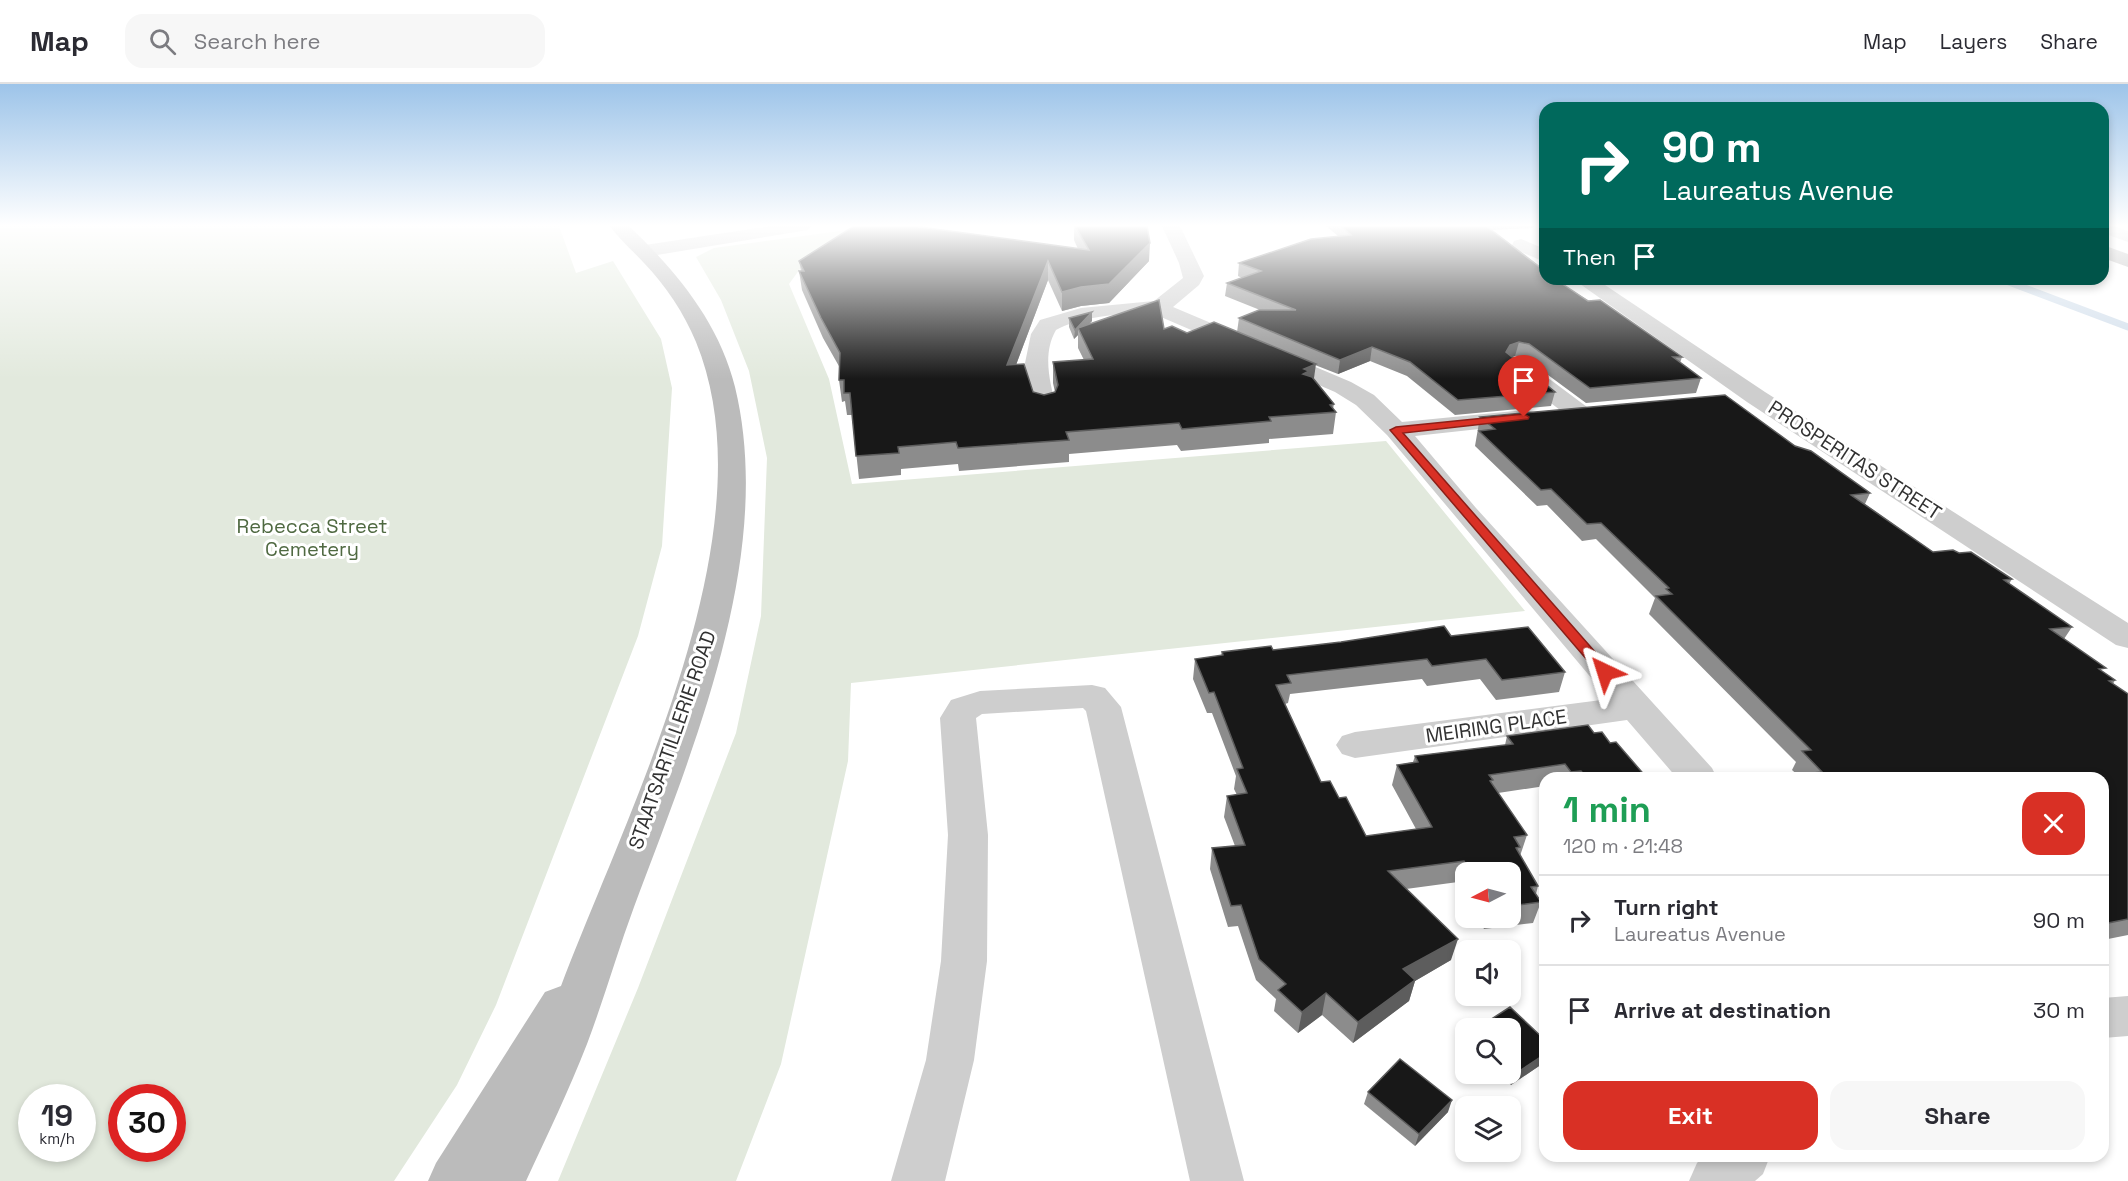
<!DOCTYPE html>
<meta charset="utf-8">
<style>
body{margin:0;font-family:"Space Grotesk",sans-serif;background:#f7f7f7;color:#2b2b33;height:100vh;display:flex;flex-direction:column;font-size:22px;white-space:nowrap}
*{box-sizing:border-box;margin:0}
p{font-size:20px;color:#7c7c81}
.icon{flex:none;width:33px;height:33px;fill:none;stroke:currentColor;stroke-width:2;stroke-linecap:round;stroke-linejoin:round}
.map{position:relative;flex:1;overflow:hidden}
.panel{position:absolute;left:1539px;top:688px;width:570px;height:390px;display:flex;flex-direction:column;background:#fff;border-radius:18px;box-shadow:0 3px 9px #0003}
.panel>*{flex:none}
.hud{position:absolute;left:1539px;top:18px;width:570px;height:183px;border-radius:18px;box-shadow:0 3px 9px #0003;background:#00695c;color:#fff;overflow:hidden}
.needle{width:39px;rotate:264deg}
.tools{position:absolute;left:1455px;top:778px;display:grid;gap:12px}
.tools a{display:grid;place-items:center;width:66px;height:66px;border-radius:12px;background:#fff;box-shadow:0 3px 9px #0003;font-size:30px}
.speed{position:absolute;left:18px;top:1000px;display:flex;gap:12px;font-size:30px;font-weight:700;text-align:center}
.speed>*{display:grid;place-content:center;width:78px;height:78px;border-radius:50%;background:#fff;box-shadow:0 3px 9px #0003;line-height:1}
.speed small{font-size:15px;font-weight:400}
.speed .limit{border:9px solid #d22;background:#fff;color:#111}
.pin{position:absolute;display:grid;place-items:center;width:51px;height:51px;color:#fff;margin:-62px -26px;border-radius:50% 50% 50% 0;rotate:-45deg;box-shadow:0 0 6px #0007}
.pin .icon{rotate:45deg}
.me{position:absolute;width:66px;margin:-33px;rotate:319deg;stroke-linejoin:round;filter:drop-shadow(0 0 4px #0008)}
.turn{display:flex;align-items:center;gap:21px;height:126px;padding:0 24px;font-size:27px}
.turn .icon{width:78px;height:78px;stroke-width:2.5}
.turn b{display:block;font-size:42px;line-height:51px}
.then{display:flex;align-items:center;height:57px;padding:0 24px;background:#0003;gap:12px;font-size:22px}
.round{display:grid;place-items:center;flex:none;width:63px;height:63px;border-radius:18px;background:#f7f7f7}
.head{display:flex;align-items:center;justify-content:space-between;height:102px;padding:0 24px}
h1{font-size:36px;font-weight:700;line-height:45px;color:#1e9e55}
.button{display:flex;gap:12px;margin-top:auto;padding:12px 24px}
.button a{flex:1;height:69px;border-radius:18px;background:#d93025;color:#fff;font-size:24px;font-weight:700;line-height:69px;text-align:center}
.button a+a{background:#f7f7f7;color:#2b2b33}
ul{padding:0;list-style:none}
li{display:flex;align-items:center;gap:18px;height:90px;padding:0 24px;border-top:2px solid #e1e1e2}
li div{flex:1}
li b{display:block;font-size:22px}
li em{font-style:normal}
header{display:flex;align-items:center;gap:36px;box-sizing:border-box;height:84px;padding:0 30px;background:#fff;border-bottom:2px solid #e1e1e2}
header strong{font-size:28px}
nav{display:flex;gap:33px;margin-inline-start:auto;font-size:21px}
.search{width:420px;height:54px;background:#f7f7f7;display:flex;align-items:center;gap:15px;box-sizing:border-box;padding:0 21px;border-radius:18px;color:#7c7c81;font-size:22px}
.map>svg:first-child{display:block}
</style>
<header>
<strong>Map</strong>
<div class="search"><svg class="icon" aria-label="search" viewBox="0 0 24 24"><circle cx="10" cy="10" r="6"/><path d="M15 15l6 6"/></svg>Search here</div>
<nav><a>Map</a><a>Layers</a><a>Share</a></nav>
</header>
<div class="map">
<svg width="2128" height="1097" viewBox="0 0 2128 1097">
<rect width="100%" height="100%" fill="#fff"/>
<!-- green -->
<g fill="#e2e9dd" fill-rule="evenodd">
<path d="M0,142H559L576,189L613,177L661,255L672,304L662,462L638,552L496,921L457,1001L394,1097H0ZM32,1014H82V1065H32ZM122,1014H172V1065H122Z"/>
<polygon points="877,142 916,143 805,178 789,200 829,295 852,400 1386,357 1525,527 851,599 848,677 781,980 736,1097 558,1097 638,904 736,649 761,532 767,374 749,287 721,216 696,173 714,164"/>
</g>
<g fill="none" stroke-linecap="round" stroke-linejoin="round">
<!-- stream -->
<polyline stroke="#cedcea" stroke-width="7" points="2001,195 2128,243"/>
<!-- street -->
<g fill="#cecece" fill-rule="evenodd">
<polygon points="771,142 811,142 808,146 802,147 645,173 638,171 636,167 638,163 645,161"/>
<path d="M1162,142H1180L1204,192L1199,201L1173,223L1351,298L1374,311L1402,338L1525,326L1534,328L1537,333L1534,338L1525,340L1415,352L1476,424L1712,684L1717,694H1677L1627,636L1355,674L1342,670L1336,661L1342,652L1355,648L1609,615L1387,351L1356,321L1335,308L1154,230C1127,228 1079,233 1056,246C1042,270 1050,298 1056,323L1053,328L1044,330L1035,328L1032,323L1026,299L1025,279L1031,250L1040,236L1081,224L1154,217L1183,194L1179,179Z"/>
<polygon points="2103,142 2115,142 2128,147 2128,158 2103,149"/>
<polygon points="1521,155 1545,165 1545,178 1514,165 1512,161 1514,157"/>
<polygon points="1573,195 1596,195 1765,308 2128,539 2128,564 2116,561 1747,318"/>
<polygon points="1520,277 1528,279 1587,323 1590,328 1587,333 1578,335 1569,333 1512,289 1508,284 1512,279"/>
<polygon points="1092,601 1105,604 1121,623 1244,1097 1190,1097 1086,627 1083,624 982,630 976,634 988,751 987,877 974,976 945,1097 891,1097 926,976 941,877 948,751 940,634 951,616 980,607"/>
<polygon points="2128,912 2128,952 2103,954 2103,914"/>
<polygon points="1704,1072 1770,1072 1763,1090 1755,1097 1689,1097 1697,1079"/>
</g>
<!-- secondary -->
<path fill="#bbb" fill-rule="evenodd" d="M610,142H629C676,187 719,238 735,303C776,472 692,667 634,823C617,869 604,915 587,960C569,1006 547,1052 526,1097H428L436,1079L545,908L561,902C628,725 773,446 696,258C684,229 666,202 644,179C633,167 619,155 610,142Z"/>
<!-- primary -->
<polygon fill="#a9a9a9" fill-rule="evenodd" points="2103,161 2128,170 2128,183 2103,174"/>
</g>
<!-- wall -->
<g fill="#8c8c8c">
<polygon points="1074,142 1147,142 1149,177 1109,219 1081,222 1062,227 1048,196 1016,281 1033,308 1044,311 1055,308 1053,299 1053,278 1084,276 1078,264 1078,251 1074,255 1069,243 1069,234 1092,228 1092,237 1089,240 1164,245 1187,249 1237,248 1239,234 1260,226 1225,212 1227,199 1242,194 1238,192 1239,179 1338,152 1326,142 1534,142 1533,144 1492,146 1565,202 1682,273 1680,279 1701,294 1696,309 1586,319 1525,274 1515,272 1512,273 1555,308 1551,322 1455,331 1407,292 1370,277 1338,290 1315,281 1313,295 1334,320 1333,325 1336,328 1333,350 1269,355 1269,359 1181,367 1177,361 1069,370 1069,378 959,387 958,380 901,385 901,391 859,395 852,331 847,331 845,317 842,318 839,296 840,284 823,254 802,206 799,187 801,187 799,177 1078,165 1074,156"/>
<polygon points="1480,333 1795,362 1870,409 1865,420 1933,468 1959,469 2012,495 2009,500 2072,543 2064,555 2103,588 2115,596 2113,600 2128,610 2128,851 2103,856 2103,694 1801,694 1792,686 1796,678 1649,530 1655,514 1596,455 1582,457 1547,421 1537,422 1475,362"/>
<polygon points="1451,552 1565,588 1559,608 1496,616 1480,595 1427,602 1422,595 1290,610 1288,619 1285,620 1321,698 1339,714 1366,752 1416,745 1392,701 1397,681 1413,678 1415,672 1505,661 1507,652 1594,649 1610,659 1647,694 1545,694 1545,702 1498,709 1527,751 1520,772 1538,802 1536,810 1541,818 1533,839 1484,845 1478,834 1510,834 1510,789 1466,789 1466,811 1458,798 1406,805 1451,876 1415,897 1409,917 1353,959 1322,931 1298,949 1274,927 1276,915 1256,896 1238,842 1228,843 1210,785 1212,764 1235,762 1224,733 1227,712 1237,711 1234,705 1236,692 1212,629 1207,629 1193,595 1195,575 1221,572 1222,568 1273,566"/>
<polygon points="1510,945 1545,956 1545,978 1511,1001 1499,990 1510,990"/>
<polygon points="1368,1008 1448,1028 1415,1062 1364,1020"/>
</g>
<!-- shaded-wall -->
<g fill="#5d5d5d">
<polygon points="1150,159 1149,177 1109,219 1081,222 1062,227 1062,208"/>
<polygon points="1048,177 1048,196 1008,302 1007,281"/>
<polygon points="1092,228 1092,237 1081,248 1078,244 1078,251 1074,255 1075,246"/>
<polygon points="1519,258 1515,272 1506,275 1506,268 1510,261"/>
<polygon points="1372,263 1370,277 1338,290 1340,276"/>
<polygon points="1316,280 1313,301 1301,311 1304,285"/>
<polygon points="1458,855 1451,876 1415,897 1409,917 1353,959 1358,938 1403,885"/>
<polygon points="1326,909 1322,931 1298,949 1302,928"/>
<polygon points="1545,970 1545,978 1511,1001 1515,990"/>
<polygon points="1452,1016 1448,1028 1415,1062 1419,1050"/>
</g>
<!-- building -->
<g fill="#181818" stroke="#5d5d5d" stroke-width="1.5">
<polygon points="854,142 913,142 1089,166 1075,142 1147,142 1150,159 1109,200 1081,203 1062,208 1048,177 1007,281 1024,280 1033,308 1044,311 1055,308 1058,301 1053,278 1093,275 1078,244 1159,216 1164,245 1172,242 1187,249 1214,238 1316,280 1304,285 1309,287 1303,290 1312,293 1334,320 1330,321 1336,328 1269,333 1271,337 1182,345 1179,339 1066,348 1069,356 958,364 956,358 898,363 899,369 856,372 850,309 844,309 844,296 839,296 840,269 821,234 799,187 804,187 799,177"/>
<polygon points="1341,142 1486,142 1545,187 1545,195 1555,195 1588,217 1600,216 1682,273 1673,273 1701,294 1590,304 1529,260 1519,258 1510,261 1506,268 1555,308 1458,316 1410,278 1372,263 1340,276 1239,234 1259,226 1296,226 1227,199 1261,187 1239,179 1311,155 1351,151"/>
<polygon points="1092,228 1075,246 1069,234"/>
<polygon points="1725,311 1795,362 1811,367 1870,409 1851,411 1933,468 1953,466 1959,469 1971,468 2012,495 2004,496 2072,543 2050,545 2106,584 2099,585 2115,596 2109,597 2128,610 2128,835 2103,840 2103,694 1807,694 1803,690 1822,688 1802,667 1811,666 1656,512 1672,510 1666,505 1669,504 1601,439 1587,440 1551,405 1541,406 1479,347 1495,345 1480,333"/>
<polygon points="1444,542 1451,552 1528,543 1565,588 1502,596 1486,575 1432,582 1427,575 1287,591 1291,599 1276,601 1321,698 1330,697 1339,714 1346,713 1366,752 1432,743 1397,681 1418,678 1415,672 1513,660 1507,652 1588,641 1594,649 1602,648 1610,659 1616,658 1647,694 1587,694 1581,687 1571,688 1565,680 1489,691 1493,696 1490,697 1527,751 1514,753 1520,763 1516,764 1538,802 1531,803 1541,818 1510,822 1510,789 1471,789 1464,777 1388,787 1458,855 1403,885 1415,896 1358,938 1326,909 1302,928 1278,906 1286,900 1259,875 1241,821 1231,822 1212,764 1245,761 1227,712 1247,709 1237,685 1243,684 1214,608 1209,609 1195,575 1223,571 1222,568 1271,562 1273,566 1341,558"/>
<polygon points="1510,923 1545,956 1545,970 1515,990 1510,985 1510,945 1476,945"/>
<polygon points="1400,975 1452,1016 1419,1050 1368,1008"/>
</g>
<!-- sky -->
<linearGradient id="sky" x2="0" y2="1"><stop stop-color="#9dc4e9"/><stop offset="0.48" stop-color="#fff"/><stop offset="1" stop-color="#fff" stop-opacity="0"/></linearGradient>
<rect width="2128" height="295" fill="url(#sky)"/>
<!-- route -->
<polygon fill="#d93025" stroke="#8d1f18" stroke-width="1.5" points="1524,330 1529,333 1528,335 1403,349 1610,585 1612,588 1610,591 1600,591 1390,346 1396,343"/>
<g text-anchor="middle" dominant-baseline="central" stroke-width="6" stroke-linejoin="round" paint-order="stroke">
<!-- street labels -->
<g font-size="20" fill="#313131" stroke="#fff">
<text transform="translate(1855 376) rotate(33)">PROSPERITAS STREET</text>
<text transform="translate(1496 642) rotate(-8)">MEIRING PLACE</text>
<text transform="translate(672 656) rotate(-71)">STAATSARTILLERIE ROAD</text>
</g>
<!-- park labels -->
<g font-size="20" fill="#4f6941" stroke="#fff">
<text x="312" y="442">Rebecca Street<tspan x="312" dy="23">Cemetery</tspan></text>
</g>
</g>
</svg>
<div class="tools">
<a><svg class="needle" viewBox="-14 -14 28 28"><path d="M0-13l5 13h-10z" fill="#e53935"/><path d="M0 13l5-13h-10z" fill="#7c7c81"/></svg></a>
<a><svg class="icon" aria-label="sound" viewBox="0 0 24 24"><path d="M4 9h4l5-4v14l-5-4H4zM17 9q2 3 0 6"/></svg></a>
<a><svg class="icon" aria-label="search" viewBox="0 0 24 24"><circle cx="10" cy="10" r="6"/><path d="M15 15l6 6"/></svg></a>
<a><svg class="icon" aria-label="layers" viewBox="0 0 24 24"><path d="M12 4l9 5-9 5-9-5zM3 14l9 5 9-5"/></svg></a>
</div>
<div class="speed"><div>19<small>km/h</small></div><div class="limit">30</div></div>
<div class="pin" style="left:1524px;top:333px;background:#d93025"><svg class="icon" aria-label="arrive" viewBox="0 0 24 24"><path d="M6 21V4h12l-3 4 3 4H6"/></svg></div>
<svg class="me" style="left:1605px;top:588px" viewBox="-20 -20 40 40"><path d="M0-17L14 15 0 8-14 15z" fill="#d93025" stroke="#fff" stroke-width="4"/></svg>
<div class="hud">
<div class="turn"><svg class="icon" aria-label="right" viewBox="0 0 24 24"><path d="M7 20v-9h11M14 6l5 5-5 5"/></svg><div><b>90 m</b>Laureatus Avenue</div></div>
<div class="then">Then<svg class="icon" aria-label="arrive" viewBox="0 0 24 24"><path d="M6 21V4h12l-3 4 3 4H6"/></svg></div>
</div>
<section class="panel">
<div class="head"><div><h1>1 min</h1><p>120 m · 21:48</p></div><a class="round" style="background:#d93025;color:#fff"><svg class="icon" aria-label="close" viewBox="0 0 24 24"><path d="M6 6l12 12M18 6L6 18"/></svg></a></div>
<ul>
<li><svg class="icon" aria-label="right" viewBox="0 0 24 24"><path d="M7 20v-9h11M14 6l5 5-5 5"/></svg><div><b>Turn right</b><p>Laureatus Avenue</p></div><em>90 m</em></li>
<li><svg class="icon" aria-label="arrive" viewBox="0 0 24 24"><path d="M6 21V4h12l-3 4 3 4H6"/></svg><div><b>Arrive at destination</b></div><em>30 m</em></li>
</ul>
<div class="button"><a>Exit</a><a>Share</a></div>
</section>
</div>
